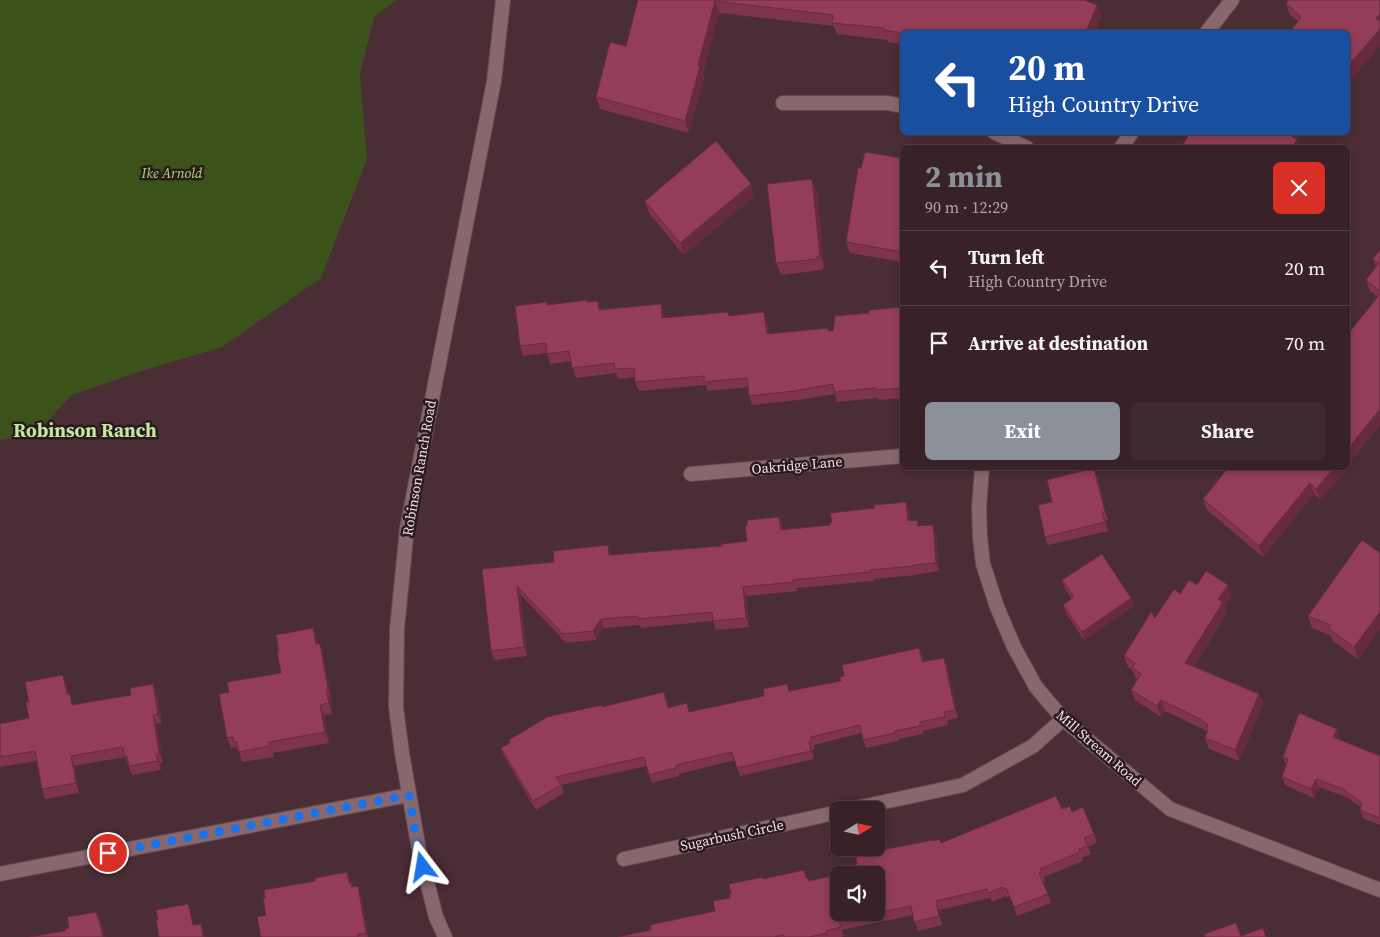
<!DOCTYPE html>
<meta charset="utf-8">
<style>
body{margin:0;font-family:"Source Serif 4",serif;background:#3f2a30;color:#f1f3f6;height:100vh;display:flex;flex-direction:column;font-size:19px;white-space:nowrap}
*{box-sizing:border-box;margin:0}
p{font-size:16px;color:#aba4a8}
.icon{flex:none;width:28px;height:28px;fill:none;stroke:currentColor;stroke-width:2;stroke-linecap:round;stroke-linejoin:round}
.map{position:relative;flex:1;overflow:hidden}
.panel{position:absolute;left:900px;top:145px;width:450px;height:325px;display:flex;flex-direction:column;background:#382228;border-radius:8px;box-shadow:0 2px 8px #0003,0 0 0 1px #523f45}
.panel>*{flex:none}
.hud{position:absolute;left:900px;top:30px;width:450px;height:105px;border-radius:8px;box-shadow:0 2px 8px #0003,0 0 0 1px #523f45;background:#1a4fa0;color:#fff;overflow:hidden}
.needle{width:32px;rotate:80deg}
.fabs{position:absolute;left:830px;top:801px;display:grid;gap:10px}
.fabs a{display:grid;place-items:center;width:55px;height:55px;border-radius:8px;background:#382228;box-shadow:0 2px 8px #0003,0 0 0 1px #523f45;font-size:25px}
.pin{position:absolute;display:grid;place-items:center;width:42px;height:42px;color:#fff;margin:-21px;border:2px solid #fff;border-radius:50%;box-shadow:0 1px 5px #0007}
.me{position:absolute;width:55px;margin:-28px;rotate:346deg;stroke-linejoin:round;filter:drop-shadow(0 0 4px #0008)}
.turn{display:flex;align-items:center;gap:18px;height:105px;padding:0 25px;font-size:22px}
.turn .icon{width:65px;height:65px;stroke-width:2.5}
.turn b{display:block;font-size:35px;line-height:42px}
.round{display:grid;place-items:center;flex:none;width:52px;height:52px;border-radius:8px;background:#3f2a30}
.headline{display:flex;align-items:center;justify-content:space-between;height:85px;padding:0 25px}
h1{font-size:30px;font-weight:700;line-height:38px;color:#8c9099}
.button{display:flex;gap:10px;margin-top:auto;padding:10px 25px}
.button a{flex:1;height:58px;border-radius:8px;background:#8c9099;color:#fff;font-size:20px;font-weight:700;line-height:58px;text-align:center}
.button a+a{background:#3f2a30;color:#f1f3f6}
ul{padding:0;list-style:none}
li{display:flex;align-items:center;gap:15px;height:75px;padding:0 25px;border-top:1px solid #523f45}
li div{flex:1}
li b{display:block;font-size:19px}
li em{font-style:normal}
.map>svg:first-child{display:block}
</style>
<div class="map">
<svg width="1380" height="937" viewBox="0 0 1380 937">
<rect width="100%" height="100%" fill="#4b2d35"/>
<!-- green -->
<polygon fill="#3b531b" points="0,0 397,0 374,17 360,73 367,159 321,278 222,347 135,373 72,395 35,434 0,440"/>
<g fill="none" stroke-linecap="round" stroke-linejoin="round">
<defs>
<g id="minor">
<polyline points="1207,32 1232,0"/>
<polyline points="783,103 888,103 902,106"/>
<polyline points="994,132 1027,148"/>
<polyline points="1121,148 1132,132"/>
<polyline points="982,468 979,509 980,537 983,564 997,607 1014,647 1036,687 1063,719 1170,809 1380,890"/>
<polyline points="691,474 902,456"/>
<polyline points="847,810 963,785 1033,746 1063,719"/>
<polyline points="624,859 839,812"/>
<polyline points="0,874 409,795"/>
</g>
<polyline id="tertiary" points="445,937 436,917 419,850 402,753 396,707 397,629 407,528 494,81 503,0"/>
</defs>
<!-- minor casing -->
<use href="#minor" stroke="#634a50" stroke-width="16"/>
<!-- tertiary casing -->
<use href="#tertiary" stroke="#634a50" stroke-width="16"/>
<!-- minor -->
<use href="#minor" stroke="#89676f" stroke-width="14"/>
<!-- tertiary -->
<use href="#tertiary" stroke="#89676f" stroke-width="14"/>
</g>
<!-- wall -->
<g fill="#7e344c">
<polygon points="638,0 1097,5 1101,17 902,32 902,44 888,42 888,40 837,34 834,26 719,13 703,74 704,78 689,133 600,109 596,97 626,46"/>
<polygon points="1380,0 1380,46 1349,82 1348,81 1348,32 1298,21 1290,15 1286,3"/>
<polygon points="902,158 902,262 850,253 846,242"/>
<polygon points="812,179 817,191 824,268 822,268 822,270 781,275 776,263"/>
<polygon points="755,196 684,255 649,213 645,201"/>
<polygon points="1380,250 1380,425 1348,464 1349,466 1348,468 1348,334 1378,297 1370,291 1366,280 1376,267 1373,259"/>
<polygon points="547,302 548,305 588,302 601,309 661,304 664,314 665,318 730,315 768,322 769,334 828,328 829,331 833,331 869,313 902,307 902,398 879,400 878,398 837,402 835,394 798,400 752,405 749,396 748,387 708,391 706,385 639,391 635,382 635,377 618,379 616,373 576,378 571,361 550,364 547,353 523,356 520,346"/>
<polygon points="1348,468 1320,500 1314,494 1263,557 1207,510 1203,499"/>
<polygon points="1097,477 1108,520 1105,521 1108,531 1048,545 1045,537 1052,502"/>
<polygon points="906,502 910,511 910,521 917,520 919,526 933,525 936,534 939,571 918,574 917,575 873,579 874,581 797,588 797,591 746,596 749,627 716,630 713,621 641,628 640,625 604,628 596,640 566,643 520,594 527,656 494,660 491,651 482,569 554,562 611,555 722,546 747,541 779,517 783,526 783,529 830,525 875,508"/>
<polygon points="1380,553 1380,629 1358,659 1333,641 1331,636 1312,628 1308,616"/>
<polygon points="1062,580 1131,598 1134,606 1084,640 1066,613 1063,605 1072,598 1065,589"/>
<polygon points="1197,585 1228,585 1231,596 1225,606 1227,613 1194,666 1259,694 1263,705 1239,761 1209,749 1205,738 1207,733 1206,732 1205,730 1165,711 1161,717 1135,700 1131,690 1138,679 1136,679 1133,671 1128,667 1124,656 1155,618"/>
<polygon points="317,639 318,644 320,644 323,654 331,699 330,700 332,714 324,715 329,743 273,753 274,757 242,762 239,752 238,752 236,747 231,748 227,738 229,692 281,673"/>
<polygon points="919,648 924,662 944,658 947,666 958,718 947,720 948,725 923,731 923,734 898,739 898,741 866,748 861,733 814,745 814,750 812,750 814,759 740,776 735,760 679,774 679,776 652,783 646,766 561,785 564,793 536,810 504,756 501,748 510,743 509,740 664,692 669,708 690,712 764,696 787,684 790,691 841,681 844,676"/>
<polygon points="67,685 68,694 73,705 157,693 162,723 156,724 163,763 160,763 161,770 132,775 125,757 74,766 79,793 45,799 42,789 37,761 0,767 0,724 29,718 29,702"/>
<polygon points="1337,729 1340,737 1339,739 1380,756 1380,825 1363,818 1360,810 1361,807 1346,797 1319,787 1314,798 1285,785 1282,777 1286,765 1283,757"/>
<polygon points="1062,809 1072,812 1094,834 1097,843 1088,847 1091,854 1082,858 1083,861 1044,877 1045,881 1043,882 1051,903 1017,916 1010,897 1007,898 1006,896 992,902 990,898 939,910 942,925 918,931 913,915 842,930 844,936 841,937 618,937 651,930 715,911 730,898 763,879 804,870 807,878 808,878 809,881 857,870 934,841 942,843"/>
<polygon points="347,872 350,882 351,882 353,887 361,894 368,937 261,937 266,915 315,881"/>
</g>
<!-- shaded-wall -->
<g fill="#672b3e">
<polygon points="715,1 719,13 703,74 704,78 689,133 685,121 698,65"/>
<polygon points="1097,5 1101,17 1095,32 1086,32"/>
<polygon points="1380,14 1380,46 1349,82 1348,79 1348,66 1376,18"/>
<polygon points="1290,132 1302,132 1293,145 1289,134"/>
<polygon points="1297,140 1300,148 1292,148"/>
<polygon points="812,179 817,191 824,268 820,256"/>
<polygon points="751,184 755,196 684,255 680,243"/>
<polygon points="661,304 664,314 666,328 662,318"/>
<polygon points="764,312 768,322 770,344 767,334"/>
<polygon points="1380,409 1380,425 1348,464 1349,466 1348,468 1348,449"/>
<polygon points="1094,468 1097,477 1108,520 1105,512"/>
<polygon points="1334,468 1348,468 1320,500 1316,489"/>
<polygon points="1310,483 1314,494 1263,557 1259,546"/>
<polygon points="906,502 910,511 911,530 908,521"/>
<polygon points="779,517 783,526 784,538 781,530"/>
<polygon points="933,525 936,534 939,571 936,563"/>
<polygon points="608,545 611,554 612,564 609,555"/>
<polygon points="1228,585 1231,596 1225,606 1227,613 1189,673 1185,663 1218,599"/>
<polygon points="517,586 520,594 527,656 524,647"/>
<polygon points="743,587 746,596 749,627 746,618"/>
<polygon points="1131,598 1134,606 1084,640 1082,632"/>
<polygon points="1380,612 1380,629 1358,659 1354,647"/>
<polygon points="601,619 604,628 596,640 593,631"/>
<polygon points="313,628 317,639 320,655 316,644"/>
<polygon points="320,644 323,654 331,699 328,689"/>
<polygon points="944,658 947,666 958,718 955,710"/>
<polygon points="63,675 67,685 70,704 67,694"/>
<polygon points="153,684 157,693 162,723 158,714"/>
<polygon points="326,689 330,700 332,714 329,703"/>
<polygon points="1259,694 1263,705 1239,761 1235,750"/>
<polygon points="1161,700 1165,711 1161,717 1157,706"/>
<polygon points="320,705 324,715 329,743 325,732"/>
<polygon points="153,715 156,724 163,763 159,753"/>
<polygon points="1337,729 1340,737 1336,745 1333,737"/>
<polygon points="809,742 812,750 814,759 811,751"/>
<polygon points="156,754 160,763 161,770 158,761"/>
<polygon points="71,756 74,766 79,793 76,783"/>
<polygon points="1316,779 1319,787 1314,798 1311,789"/>
<polygon points="358,886 361,894 368,937 366,933"/>
<polygon points="936,901 939,910 942,925 939,916"/>
<polygon points="188,904 191,912 196,934 193,925"/>
<polygon points="99,919 103,929 105,937 103,937"/>
<polygon points="201,924 204,932 205,937 203,937"/>
</g>
<!-- building -->
<g fill="#933d58" stroke="#672b3e" fill-rule="evenodd">
<polygon points="638,0 1084,0 1097,5 1086,32 902,33 884,30 884,28 832,23 833,15 715,1 698,65 700,66 685,121 596,97 610,42 626,46"/>
<polygon points="1288,0 1380,0 1380,14 1376,18 1380,22 1380,29 1348,66 1348,32 1290,32 1301,17 1286,3"/>
<polygon points="1188,132 1290,132 1289,134 1297,140 1292,148 1181,148 1189,134"/>
<polygon points="716,141 751,184 680,243 645,201"/>
<polygon points="865,152 902,158 902,252 846,242 858,168 861,168"/>
<polygon points="812,179 820,256 817,256 818,259 776,263 767,184"/>
<polygon points="1380,250 1380,291 1366,280 1379,263 1373,259"/>
<polygon points="1380,294 1380,409 1348,449 1348,334"/>
<polygon points="587,300 587,302 598,301 599,310 661,304 662,318 728,312 729,316 764,312 767,334 828,328 828,331 833,331 835,316 869,313 869,310 902,307 902,388 876,390 876,388 834,392 833,384 795,391 749,396 747,378 704,382 704,376 635,382 634,368 615,369 614,363 572,368 569,351 547,354 546,343 520,346 515,306 547,302 547,305"/>
<polygon points="1094,468 1105,512 1102,513 1105,522 1045,537 1038,505 1052,502 1047,480"/>
<polygon points="1228,468 1334,468 1316,489 1310,483 1259,546 1203,499"/>
<polygon points="906,502 908,521 917,520 918,526 933,525 936,563 914,565 914,566 870,570 870,572 793,580 794,582 743,587 746,618 713,621 712,612 638,619 638,616 601,619 593,631 563,634 517,586 524,647 491,651 482,569 554,562 553,551 608,545 609,555 722,546 722,544 747,541 745,526 747,526 747,520 779,517 781,530 830,525 830,523 832,522 830,513 875,508 874,505"/>
<polygon points="1362,540 1380,553 1380,612 1354,647 1329,629 1330,625 1308,616"/>
<polygon points="1102,554 1131,598 1082,632 1063,605 1074,597 1062,580"/>
<polygon points="1206,571 1228,585 1218,599 1223,602 1185,663 1259,694 1235,750 1205,738 1208,730 1206,729 1208,725 1202,721 1202,720 1161,700 1157,706 1131,690 1141,674 1132,668 1135,663 1124,656 1151,612 1155,618 1174,589 1180,594 1189,580 1197,585"/>
<polygon points="313,628 316,644 320,644 328,689 326,689 329,703 320,705 325,732 269,742 270,746 239,752 237,742 234,742 233,737 227,738 219,694 229,692 227,682 281,673 277,651 279,651 276,635"/>
<polygon points="919,648 922,662 944,658 955,710 944,712 945,717 920,722 920,726 895,731 895,733 863,740 860,725 811,737 811,742 809,742 811,751 737,768 732,752 676,765 676,768 649,775 644,757 556,777 561,785 533,801 501,748 510,743 509,740 547,717 602,705 602,707 664,692 668,708 687,703 689,712 764,696 763,689 787,684 789,691 841,681 840,677 844,676 842,665"/>
<polygon points="63,675 67,694 70,694 72,705 131,695 130,688 153,684 158,714 153,715 159,753 156,754 158,761 129,766 127,756 124,756 123,747 71,756 76,783 42,789 35,751 0,757 0,724 29,718 26,702 29,702 25,682"/>
<polygon points="1299,713 1337,729 1333,737 1380,756 1380,818 1360,810 1362,803 1343,789 1316,779 1311,789 1282,777 1288,759 1283,757"/>
<path d="M1056,796L1062,809L1070,806L1072,812L1083,807L1094,834L1084,838L1088,846L1079,849L1080,852L1040,869L1042,872L1039,873L1048,894L1014,907L1006,888L1004,889L1003,887L988,893L987,889L936,901L939,916L914,922L911,906L839,921L841,927L826,931L827,933L809,937H785L784,935L774,937H618L651,930L650,925L715,911L713,901L730,898L729,894H731L729,884L763,877V879L804,870L806,878H808L809,881L857,870L855,864H857L856,855L933,840L934,841L940,839L941,843ZM839,875H876V912H839Z"/>
<polygon points="347,872 349,883 351,882 352,887 358,886 366,933 358,934 358,937 261,937 257,917 266,915 263,898 265,898 264,890 315,881 315,878"/>
<polygon points="188,904 193,925 201,924 203,937 159,937 156,920 158,920 156,910"/>
<polygon points="96,912 98,919 99,919 103,937 29,937 65,931 65,929 69,928 67,917"/>
<polygon points="1236,923 1241,936 1263,928 1266,937 1205,937 1204,934"/>
</g>
<g fill="none" stroke-linecap="round" stroke-linejoin="round">
<!-- route -->
<polyline stroke="#1a73e8" stroke-width="9" stroke-dasharray="0 16.2" points="108,853 409,795 418,850 423,867"/>
</g>
<g text-anchor="middle" dominant-baseline="central" stroke-width="5" stroke-linejoin="round" paint-order="stroke">
<!-- park labels -->
<g font-size="14" font-style="italic" fill="#acdd6f" stroke="#281a1e">
<text x="172" y="173">Ike Arnold</text>
</g>
<!-- street labels -->
<g font-size="14" fill="#f3dfe3" stroke="#281a1e">
<text transform="translate(797 465) rotate(-5)">Oakridge Lane</text>
<text transform="translate(419 468) rotate(-80)">Robinson Ranch Road</text>
<text transform="translate(1099 748) rotate(41)">Mill Stream Road</text>
<text transform="translate(732 835) rotate(-12)">Sugarbush Circle</text>
</g>
<!-- district labels -->
<g font-size="19" font-weight="bold" fill="#c5e7a0" stroke="#281a1e">
<text x="85" y="430">Robinson Ranch</text>
</g>
</g>
</svg>
<div class="fabs">
<a><svg class="needle" viewBox="-14 -14 28 28"><path d="M0-13l5 13h-10z" fill="#e53935"/><path d="M0 13l5-13h-10z" fill="#aba4a8"/></svg></a>
<a><svg class="icon" aria-label="sound" viewBox="0 0 24 24"><path d="M4 9h4l5-4v14l-5-4H4zM17 9q2 3 0 6"/></svg></a>
</div>
<div class="pin" style="left:108px;top:853px;background:#d93025"><svg class="icon" aria-label="arrive" viewBox="0 0 24 24"><path d="M6 21V4h12l-3 4 3 4H6"/></svg></div>
<svg class="me" style="left:423px;top:867px" viewBox="-20 -20 40 40"><path d="M0-17L14 15 0 8-14 15z" fill="#1a73e8" stroke="#fff" stroke-width="4"/></svg>
<div class="hud">
<div class="turn"><svg class="icon" aria-label="left" viewBox="0 0 24 24"><path d="M17 20v-9H6M10 6l-5 5 5 5"/></svg><div><b>20 m</b>High Country Drive</div></div>
</div>
<section class="panel">
<div class="headline"><div><h1>2 min</h1><p>90 m · 12:29</p></div><a class="round" style="background:#d93025;color:#fff"><svg class="icon" aria-label="close" viewBox="0 0 24 24"><path d="M6 6l12 12M18 6L6 18"/></svg></a></div>
<ul>
<li><svg class="icon" aria-label="left" viewBox="0 0 24 24"><path d="M17 20v-9H6M10 6l-5 5 5 5"/></svg><div><b>Turn left</b><p>High Country Drive</p></div><em>20 m</em></li>
<li><svg class="icon" aria-label="arrive" viewBox="0 0 24 24"><path d="M6 21V4h12l-3 4 3 4H6"/></svg><div><b>Arrive at destination</b></div><em>70 m</em></li>
</ul>
<div class="button"><a>Exit</a><a>Share</a></div>
</section>
</div>
